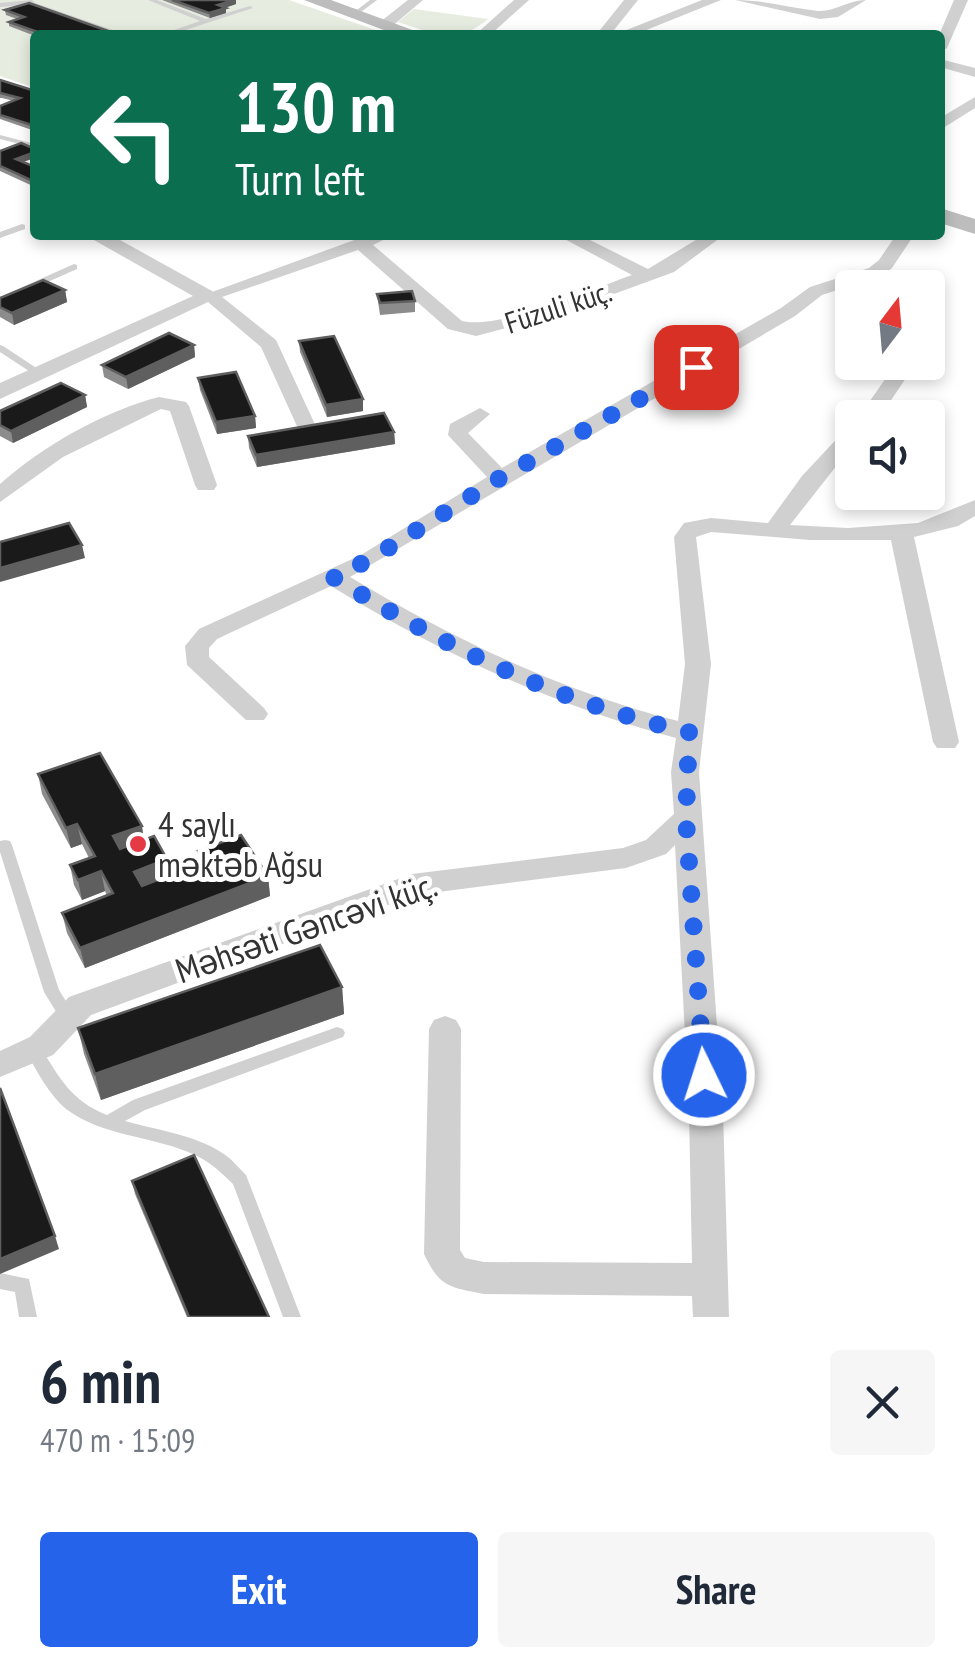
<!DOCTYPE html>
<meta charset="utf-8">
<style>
body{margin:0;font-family:"PT Sans Narrow",sans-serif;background:#f6f6f7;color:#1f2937;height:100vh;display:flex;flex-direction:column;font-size:38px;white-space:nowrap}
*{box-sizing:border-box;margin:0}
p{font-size:32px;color:#747a83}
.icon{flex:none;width:55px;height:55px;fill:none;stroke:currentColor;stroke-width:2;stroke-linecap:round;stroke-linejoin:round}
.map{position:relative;height:1317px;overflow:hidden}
.side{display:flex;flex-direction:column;background:#fff;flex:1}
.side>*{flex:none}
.top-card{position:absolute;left:30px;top:30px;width:915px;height:210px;border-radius:10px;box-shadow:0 5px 15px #0003;background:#0b6e4f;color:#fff;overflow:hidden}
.needle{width:65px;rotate:16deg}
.controls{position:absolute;left:835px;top:270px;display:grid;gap:20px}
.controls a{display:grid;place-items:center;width:110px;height:110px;border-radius:10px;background:#fff;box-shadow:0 5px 15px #0003;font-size:50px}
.pin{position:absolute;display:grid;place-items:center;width:85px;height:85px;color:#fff;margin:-42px;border-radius:20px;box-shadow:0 5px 15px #0006}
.me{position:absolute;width:110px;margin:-55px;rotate:356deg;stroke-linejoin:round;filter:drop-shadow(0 0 8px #0008)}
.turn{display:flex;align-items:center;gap:35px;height:210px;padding:0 40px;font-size:45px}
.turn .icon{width:130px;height:130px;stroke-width:2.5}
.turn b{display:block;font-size:70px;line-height:85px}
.round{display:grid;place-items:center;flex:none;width:105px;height:105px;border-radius:10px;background:#f6f6f7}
.head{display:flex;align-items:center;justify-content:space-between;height:170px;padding:0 40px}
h1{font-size:60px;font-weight:700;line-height:75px}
.primary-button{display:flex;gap:20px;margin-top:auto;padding:20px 40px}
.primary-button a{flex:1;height:115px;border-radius:10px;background:#2563eb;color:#fff;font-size:40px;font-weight:700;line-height:115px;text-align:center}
.primary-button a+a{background:#f6f6f7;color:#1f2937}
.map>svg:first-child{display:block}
</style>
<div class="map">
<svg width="975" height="1317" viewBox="0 0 975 1317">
<rect width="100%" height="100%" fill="#fff"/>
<!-- green -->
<g fill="#e6ecdf">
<polygon points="0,0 289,0 390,35 35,35 35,88 0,76"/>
<path d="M414,9L488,19C454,47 437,34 398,22Z"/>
</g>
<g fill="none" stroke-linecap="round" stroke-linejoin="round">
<!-- service -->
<g fill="#d0d0d0" fill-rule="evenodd">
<polygon points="32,0 35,3 113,30 146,35 110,33 26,5 0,7 0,3"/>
<polygon points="148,0 157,0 206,19 250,6 253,8 170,35 160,35 200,21"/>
<polygon points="370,0 377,0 357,15 353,15 353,13"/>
<polygon points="0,135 35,144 35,148 0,139"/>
<polygon points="22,224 25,225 25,229 0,238 0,232"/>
<polygon points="74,264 77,265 77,269 0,303 0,297"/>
<polygon points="0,345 3,346 44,373 43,375 35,375 0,352"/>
<polygon points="5,840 10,841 12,845 59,990 74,1014 72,1018 66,1020 60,1018 44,992 0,852 0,841"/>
<path d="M337,1027L343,1029L345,1033L343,1037L145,1110L125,1121C160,1131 199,1135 228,1157C234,1162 240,1169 246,1175L301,1317H283L233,1184C222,1173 211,1163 197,1156C154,1135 105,1138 66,1109C49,1095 37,1071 26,1052L28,1047L34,1046L40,1047C60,1078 71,1101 107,1115L133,1100Z"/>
<polygon points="0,1273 29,1279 37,1317 19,1317 15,1292 0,1289"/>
</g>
<!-- minor -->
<g fill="#d0d0d0" fill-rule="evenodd">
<polygon points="408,0 423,0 390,28 380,28 380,22"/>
<polygon points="514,0 529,0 490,35 475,35"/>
<polygon points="624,0 638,0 610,35 596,35"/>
<polygon points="702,0 721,0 634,35 614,35"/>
<path d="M735,0C764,0 790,8 818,11C835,12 848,0 866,0L838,17L820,19Z"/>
<polygon points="954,0 968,0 947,48 940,52 939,35"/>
<polygon points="940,59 975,68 975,77 940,67"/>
<polygon points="975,97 975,108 940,130 940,118"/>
<path d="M368,235H393L373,245L462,321C500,330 592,289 632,275L557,235H580L648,269L704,235H724L674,272L562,313L476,336L448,329L358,250L222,297L276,340L318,431L315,435H301L261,347L201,296Z"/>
<path d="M896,235H914L892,268L881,276L822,295L795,316L350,577C453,639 561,691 678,721L685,664L674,537L684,523L711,518L768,523L802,476L845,430L852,428V446L790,525L848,528L918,523L975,500V516L958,526L914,537L959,742L955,748H937L933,742L891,540H810L711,532L696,537L711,664L699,772L723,1111L729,1317H693L692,1296L484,1294C450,1287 440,1288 424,1254L429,1029L434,1020L445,1016L456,1020L461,1029L460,1250L465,1258L484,1262L692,1263L689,1111L675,845L666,854L626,868L415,895L91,1015L53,1055L0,1077V1051L30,1037L69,997L412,874L623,848L646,840L674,814L671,772L676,738C553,705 440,653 331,586L217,639L209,648V657L264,708L268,714L264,720H246L187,665L185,646L199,629L361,555L487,477L448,435L450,424L480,408L490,414L468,433L502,468L781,308L810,287L869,268L879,260Z"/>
<polygon points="889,362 909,362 908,375 879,418 858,418 888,375"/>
<path d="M159,397L186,402L189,406L217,485L214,490H198L195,485L170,411L161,409L63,457L0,502V484C43,446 104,411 159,397Z"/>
</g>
<!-- tertiary -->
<polygon fill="#d0d0d0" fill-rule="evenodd" points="85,235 111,235 221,296 0,399 0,383 193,296"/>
<!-- secondary -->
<g fill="#bdbdbd" fill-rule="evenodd">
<polygon points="304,0 331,0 426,35 397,35"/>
<polygon points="940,208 975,219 975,234 940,223"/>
</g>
</g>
<!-- wall -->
<g fill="#8c8c8c">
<polygon points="162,0 236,0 236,4 225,8 226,13 210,18"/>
<polygon points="5,10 109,35 35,36 9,26 9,22 17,19 6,15"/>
<polygon points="0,80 35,91 35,131 0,119 0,106 14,101 2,98 0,98"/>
<polygon points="0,151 35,167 35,187 0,171"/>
<polygon points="65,290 67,302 14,325 0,317 0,298"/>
<polygon points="377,294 415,301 415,312 380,315"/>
<polygon points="299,341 363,399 363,411 327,417 300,352"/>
<polygon points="194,345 195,357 128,389 104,377 102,365"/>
<polygon points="198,378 255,416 256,428 217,434 200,390"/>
<polygon points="85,395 87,407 13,443 0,436 0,411"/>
<polygon points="394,432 395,444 257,467 249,448 248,436"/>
<polygon points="38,774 144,840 167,859 170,875 200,864 198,851 268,876 270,896 85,968 67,933 62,913 107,896 105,891 82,900 74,885 70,865 89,858 82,844 71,848 42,794"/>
<polygon points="342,987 344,1014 101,1100 84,1054 78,1028"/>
<polygon points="132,1181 269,1317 187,1317 135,1194"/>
</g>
<!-- shaded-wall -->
<g fill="#5f5f5f">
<polygon points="236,0 236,4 218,10 218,5"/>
<polygon points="226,8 226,13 210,18 209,13"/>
<polygon points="35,152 35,158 17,164 16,159"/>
<polygon points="65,290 67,302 14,325 12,313"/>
<polygon points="194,345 195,357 128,389 126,377"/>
<polygon points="85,395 87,407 13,443 11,431"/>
<polygon points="363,399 363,411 327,417 326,405"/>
<polygon points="255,416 256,428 217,434 216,422"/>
<polygon points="394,432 395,444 257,467 256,455"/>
<polygon points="82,545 85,558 0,582 0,568"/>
<polygon points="77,824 82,844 71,848 66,828"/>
<polygon points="142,826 145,846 117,856 113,836"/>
<polygon points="167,859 171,879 138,892 134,872"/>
<polygon points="101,871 105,891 82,900 78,880"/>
<polygon points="268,876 270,896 85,968 80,948"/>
<polygon points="342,987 344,1014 101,1100 95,1074"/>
<polygon points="55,1236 59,1249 0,1274 0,1259"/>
</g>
<!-- building -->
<g fill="#1a1a1a" stroke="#5f5f5f" stroke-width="2.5">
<polygon points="172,0 235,0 218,5 226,8 209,13"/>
<polygon points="29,3 108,31 95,35 46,35 9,22 24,17 5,10"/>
<polygon points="0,80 35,91 35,126 0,115 0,106 20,98 0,93"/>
<polygon points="21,143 35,149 35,152 16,159 35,167 35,182 0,166 0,151"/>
<polygon points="43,280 65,290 12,313 0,307 0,298"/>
<polygon points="412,291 415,301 380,303 377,294"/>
<polygon points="169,333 194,345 126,377 102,365"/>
<polygon points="334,336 363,399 326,405 299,341"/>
<polygon points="236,372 255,416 216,422 198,378"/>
<polygon points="61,383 85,395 11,431 0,425 0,411"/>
<polygon points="384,413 394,432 256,455 248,436"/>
<polygon points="69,523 82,545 0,568 0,542"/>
<polygon points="100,753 142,826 113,836 120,849 154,836 167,859 134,872 142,886 204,862 198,851 241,835 268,876 80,948 62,913 113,893 101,871 78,880 70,865 95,856 77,824 66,828 38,774"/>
<polygon points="320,945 342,987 95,1074 78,1028"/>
<polygon points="0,1088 55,1236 0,1259"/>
<polygon points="194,1155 269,1317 189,1317 132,1181"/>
</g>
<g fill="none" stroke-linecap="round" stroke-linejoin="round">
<!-- route -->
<path stroke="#2563eb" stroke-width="18" stroke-dasharray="0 32.4" d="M696,367L500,478L369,560L333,577C443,646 562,704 689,732L686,819L704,1075"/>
</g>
<!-- markers -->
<circle fill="#e63946" stroke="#fff" stroke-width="4" cx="138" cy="844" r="10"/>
<g text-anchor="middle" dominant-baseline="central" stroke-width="10" stroke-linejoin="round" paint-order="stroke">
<!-- far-street labels -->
<g font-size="30" fill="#333" stroke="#fff">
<text transform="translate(558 306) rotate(-18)">Füzuli küç.</text>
</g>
<!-- poi labels -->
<g font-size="35" fill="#333" stroke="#fff" text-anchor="start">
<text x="158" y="824">4 saylı<tspan x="158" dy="40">məktəb Ağsu</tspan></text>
</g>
<!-- street labels -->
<g font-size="35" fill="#333" stroke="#fff">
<text transform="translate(306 927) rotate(-19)">Məhsəti Gəncəvi küç.</text>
</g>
</g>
</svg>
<div class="controls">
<a><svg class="needle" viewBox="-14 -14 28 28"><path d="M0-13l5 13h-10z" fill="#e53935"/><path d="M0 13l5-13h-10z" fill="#747a83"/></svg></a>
<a><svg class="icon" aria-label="sound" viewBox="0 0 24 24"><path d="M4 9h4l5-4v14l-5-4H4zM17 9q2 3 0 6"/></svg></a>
</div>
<div class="pin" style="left:696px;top:367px;background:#d93025"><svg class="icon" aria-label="arrive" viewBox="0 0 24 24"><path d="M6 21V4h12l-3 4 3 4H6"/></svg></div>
<svg class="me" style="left:704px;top:1075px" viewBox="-20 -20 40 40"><circle r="17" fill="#2563eb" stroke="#fff" stroke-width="3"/><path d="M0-11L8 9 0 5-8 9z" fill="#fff"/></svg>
<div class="top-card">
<div class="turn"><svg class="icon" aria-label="left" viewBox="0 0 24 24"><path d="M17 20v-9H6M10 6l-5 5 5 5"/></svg><div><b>130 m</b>Turn left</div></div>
</div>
</div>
<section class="side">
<div class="head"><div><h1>6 min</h1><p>470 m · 15:09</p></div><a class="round"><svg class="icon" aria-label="close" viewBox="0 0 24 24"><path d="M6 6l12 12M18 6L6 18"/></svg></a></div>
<div class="primary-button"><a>Exit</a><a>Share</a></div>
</section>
